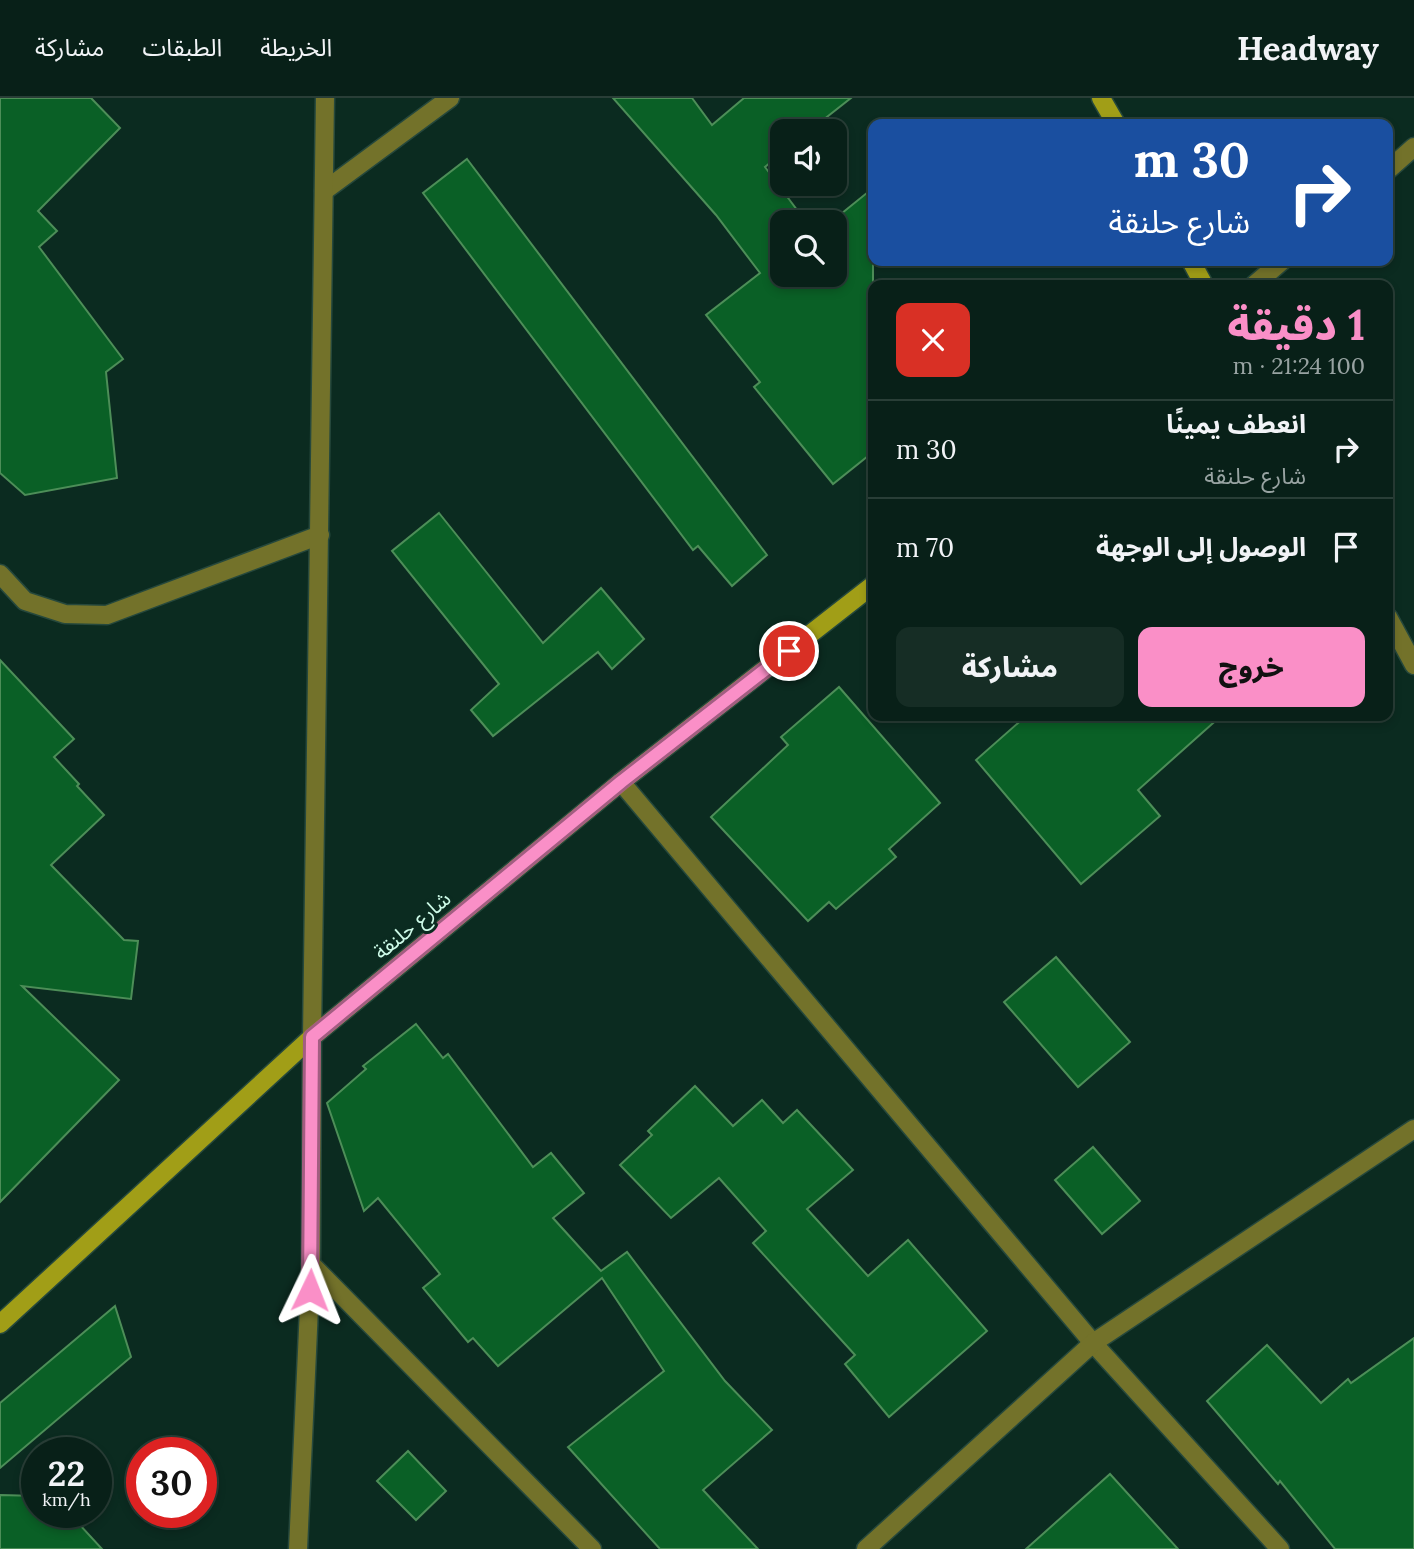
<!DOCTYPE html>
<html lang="ar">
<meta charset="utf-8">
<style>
body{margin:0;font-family:Lora,"Noto Sans Arabic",serif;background:#162d25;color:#f1f3f6;direction:rtl;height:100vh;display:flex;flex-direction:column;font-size:26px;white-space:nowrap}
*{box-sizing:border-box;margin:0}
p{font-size:23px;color:#98a3a2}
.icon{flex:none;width:38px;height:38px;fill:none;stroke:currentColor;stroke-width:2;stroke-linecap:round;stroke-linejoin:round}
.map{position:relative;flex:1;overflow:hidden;direction:ltr}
.sheet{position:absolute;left:868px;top:182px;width:525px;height:441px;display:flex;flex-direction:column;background:#082018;border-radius:14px;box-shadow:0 4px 10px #0003,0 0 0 2px #293e37;direction:rtl}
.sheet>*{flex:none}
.top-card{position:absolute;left:868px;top:21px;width:525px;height:147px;border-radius:14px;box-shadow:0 4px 10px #0003,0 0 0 2px #293e37;direction:rtl;background:#1a4fa0;color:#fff;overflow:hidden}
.buttons{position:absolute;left:770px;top:21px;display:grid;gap:14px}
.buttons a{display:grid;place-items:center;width:77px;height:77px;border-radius:14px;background:#082018;box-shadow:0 4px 10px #0003,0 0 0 2px #293e37;font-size:35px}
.speed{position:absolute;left:21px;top:1339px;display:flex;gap:14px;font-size:35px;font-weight:700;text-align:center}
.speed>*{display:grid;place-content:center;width:91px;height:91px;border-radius:50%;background:#082018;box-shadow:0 4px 10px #0003,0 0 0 2px #293e37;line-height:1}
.speed small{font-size:18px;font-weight:400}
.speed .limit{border:10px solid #d22;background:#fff;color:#111}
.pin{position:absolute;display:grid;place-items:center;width:60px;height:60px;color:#fff;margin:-30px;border:4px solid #fff;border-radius:50%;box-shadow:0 2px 7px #0007}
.me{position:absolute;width:77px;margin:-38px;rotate:2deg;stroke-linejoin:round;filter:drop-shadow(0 0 5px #0008)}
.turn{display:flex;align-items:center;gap:24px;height:147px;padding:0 28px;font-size:32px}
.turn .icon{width:91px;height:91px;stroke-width:2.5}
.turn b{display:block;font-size:49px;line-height:60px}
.round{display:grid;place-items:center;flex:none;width:74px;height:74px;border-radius:14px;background:#162d25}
.summary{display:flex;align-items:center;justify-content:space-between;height:119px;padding:0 28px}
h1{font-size:42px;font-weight:800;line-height:52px;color:#fa8fc7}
.button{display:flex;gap:14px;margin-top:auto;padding:14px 28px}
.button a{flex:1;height:80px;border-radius:14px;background:#fa8fc7;color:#111;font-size:28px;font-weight:800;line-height:80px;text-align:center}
.button a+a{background:#162d25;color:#f1f3f6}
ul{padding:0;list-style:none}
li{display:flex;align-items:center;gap:21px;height:98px;padding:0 28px;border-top:2px solid #293e37}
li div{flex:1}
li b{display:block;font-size:26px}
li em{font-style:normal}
header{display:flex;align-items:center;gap:42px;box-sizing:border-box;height:98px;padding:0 35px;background:#082018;border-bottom:2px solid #293e37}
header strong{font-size:33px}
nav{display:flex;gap:38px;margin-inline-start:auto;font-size:24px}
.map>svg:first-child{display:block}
</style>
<header>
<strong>Headway</strong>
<nav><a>الخريطة</a><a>الطبقات</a><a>مشاركة</a></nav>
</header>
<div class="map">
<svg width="1414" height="1451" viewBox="0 0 1414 1451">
<rect width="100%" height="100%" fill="#0b2b20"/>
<!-- building -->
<g fill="#0a6026" stroke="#4d8e58" stroke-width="2">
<polygon points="0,0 91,0 120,30 38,113 57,133 39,149 123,261 106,274 117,380 25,397 0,375"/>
<polygon points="613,0 692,0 712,27 744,0 851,0 809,33 782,33 782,55 765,69 806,124 782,124 782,177 835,177 835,124 831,124 873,90 873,354 833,386 754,289 760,284 706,217 760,175 716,117"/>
<polygon points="467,61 767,457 732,488 698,448 693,452 423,95"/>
<polygon points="439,415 543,545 601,490 644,541 612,571 598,554 493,638 471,612 499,586 392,453"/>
<polygon points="0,562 74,641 54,659 79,686 77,688 104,717 51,767 124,842 138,843 131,901 22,888 119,982 0,1104"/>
<polygon points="839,589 940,705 889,751 896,759 836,811 829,804 808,823 711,719 788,647 781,639"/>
<polygon points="1026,618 1221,618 1138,692 1160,718 1081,786 976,662"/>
<polygon points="1056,859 1130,944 1078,989 1004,904"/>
<polygon points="416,926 443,960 448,956 533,1069 551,1055 584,1095 553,1120 601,1173 627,1154 725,1283 772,1332 703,1392 758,1451 660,1451 568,1349 664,1273 602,1180 498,1268 473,1240 468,1244 423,1190 440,1176 378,1100 364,1113 327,1005 366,971 363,968"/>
<polygon points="695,988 733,1028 762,1002 783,1025 797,1012 853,1072 807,1111 868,1178 908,1142 987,1233 889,1319 845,1266 855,1257 753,1145 766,1133 719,1080 671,1120 620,1067 652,1037 648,1033"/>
<polygon points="1093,1049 1140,1103 1102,1136 1055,1082"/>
<polygon points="115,1208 131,1259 0,1370 0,1305"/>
<polygon points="1414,1240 1414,1451 1335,1451 1280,1383 1278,1386 1207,1303 1267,1247 1321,1305 1348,1281 1351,1285"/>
<polygon points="408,1353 446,1393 416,1422 377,1383"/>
<polygon points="1110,1376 1178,1451 1026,1451"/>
<polygon points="0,1397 37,1398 37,1414 68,1414 102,1451 0,1451"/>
</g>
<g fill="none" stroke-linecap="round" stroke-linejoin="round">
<defs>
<g id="street">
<polyline points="1388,72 1414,49"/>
<polyline points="324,93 450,0"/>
<polyline points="1254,187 1282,163"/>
<polyline points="0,476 25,503 65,516 107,517 320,437"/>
<polyline points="1388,519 1414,567"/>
<polyline points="621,684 1093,1245 1280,1451"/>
<polyline points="311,1166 592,1451"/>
<polyline points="298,1451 311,1166 312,939 325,0"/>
<polyline points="866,1451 1093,1245 1414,1031"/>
</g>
<g id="secondary">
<polyline points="1101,0 1116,26"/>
<polyline points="1191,163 1204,187"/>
<polyline points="0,1226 312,939 621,684 873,487"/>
</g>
</defs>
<!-- street casing -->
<use href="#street" stroke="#26483c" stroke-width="21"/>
<!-- secondary casing -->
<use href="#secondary" stroke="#26483c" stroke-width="21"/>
<!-- street -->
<use href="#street" stroke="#73722a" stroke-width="18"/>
<!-- secondary -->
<use href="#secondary" stroke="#a19e17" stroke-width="18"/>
</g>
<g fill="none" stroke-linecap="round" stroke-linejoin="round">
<defs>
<polyline id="route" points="310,1192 312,939 621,684 789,553"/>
</defs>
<!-- route casing -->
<use href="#route" stroke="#a25d81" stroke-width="18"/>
<!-- route -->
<use href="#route" stroke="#fa8fc7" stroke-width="12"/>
</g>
<g text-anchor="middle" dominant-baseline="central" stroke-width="6" stroke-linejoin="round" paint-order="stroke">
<!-- street labels -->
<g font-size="21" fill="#cefbe8" stroke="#0b2b20">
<text transform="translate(412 827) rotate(-40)">شارع حلنقة</text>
</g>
</g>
</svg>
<div class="buttons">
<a><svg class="icon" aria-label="sound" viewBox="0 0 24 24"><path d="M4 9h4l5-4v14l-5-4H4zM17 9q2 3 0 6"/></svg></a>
<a><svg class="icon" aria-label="search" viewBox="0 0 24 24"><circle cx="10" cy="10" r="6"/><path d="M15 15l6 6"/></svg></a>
</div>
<div class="speed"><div>22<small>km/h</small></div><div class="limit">30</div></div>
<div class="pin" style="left:789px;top:553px;background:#d93025"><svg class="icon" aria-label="arrive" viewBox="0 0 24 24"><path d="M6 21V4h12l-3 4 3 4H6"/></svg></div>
<svg class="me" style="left:310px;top:1192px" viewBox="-20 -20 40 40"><path d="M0-17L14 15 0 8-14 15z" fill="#fa8fc7" stroke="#fff" stroke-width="4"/></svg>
<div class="top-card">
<div class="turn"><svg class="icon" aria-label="right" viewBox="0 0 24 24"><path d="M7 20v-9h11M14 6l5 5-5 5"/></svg><div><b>30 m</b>شارع حلنقة</div></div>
</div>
<section class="sheet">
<div class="summary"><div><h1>1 دقيقة</h1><p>100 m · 21:24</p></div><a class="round" style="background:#d93025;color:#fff"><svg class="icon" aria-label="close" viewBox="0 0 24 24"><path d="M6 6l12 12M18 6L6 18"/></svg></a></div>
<ul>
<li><svg class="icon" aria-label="right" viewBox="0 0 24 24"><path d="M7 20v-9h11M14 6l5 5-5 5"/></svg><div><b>انعطف يمينًا</b><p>شارع حلنقة</p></div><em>30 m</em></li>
<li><svg class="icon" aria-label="arrive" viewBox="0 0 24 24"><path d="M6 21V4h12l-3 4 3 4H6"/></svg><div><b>الوصول إلى الوجهة</b></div><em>70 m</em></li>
</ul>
<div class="button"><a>خروج</a><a>مشاركة</a></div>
</section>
</div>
